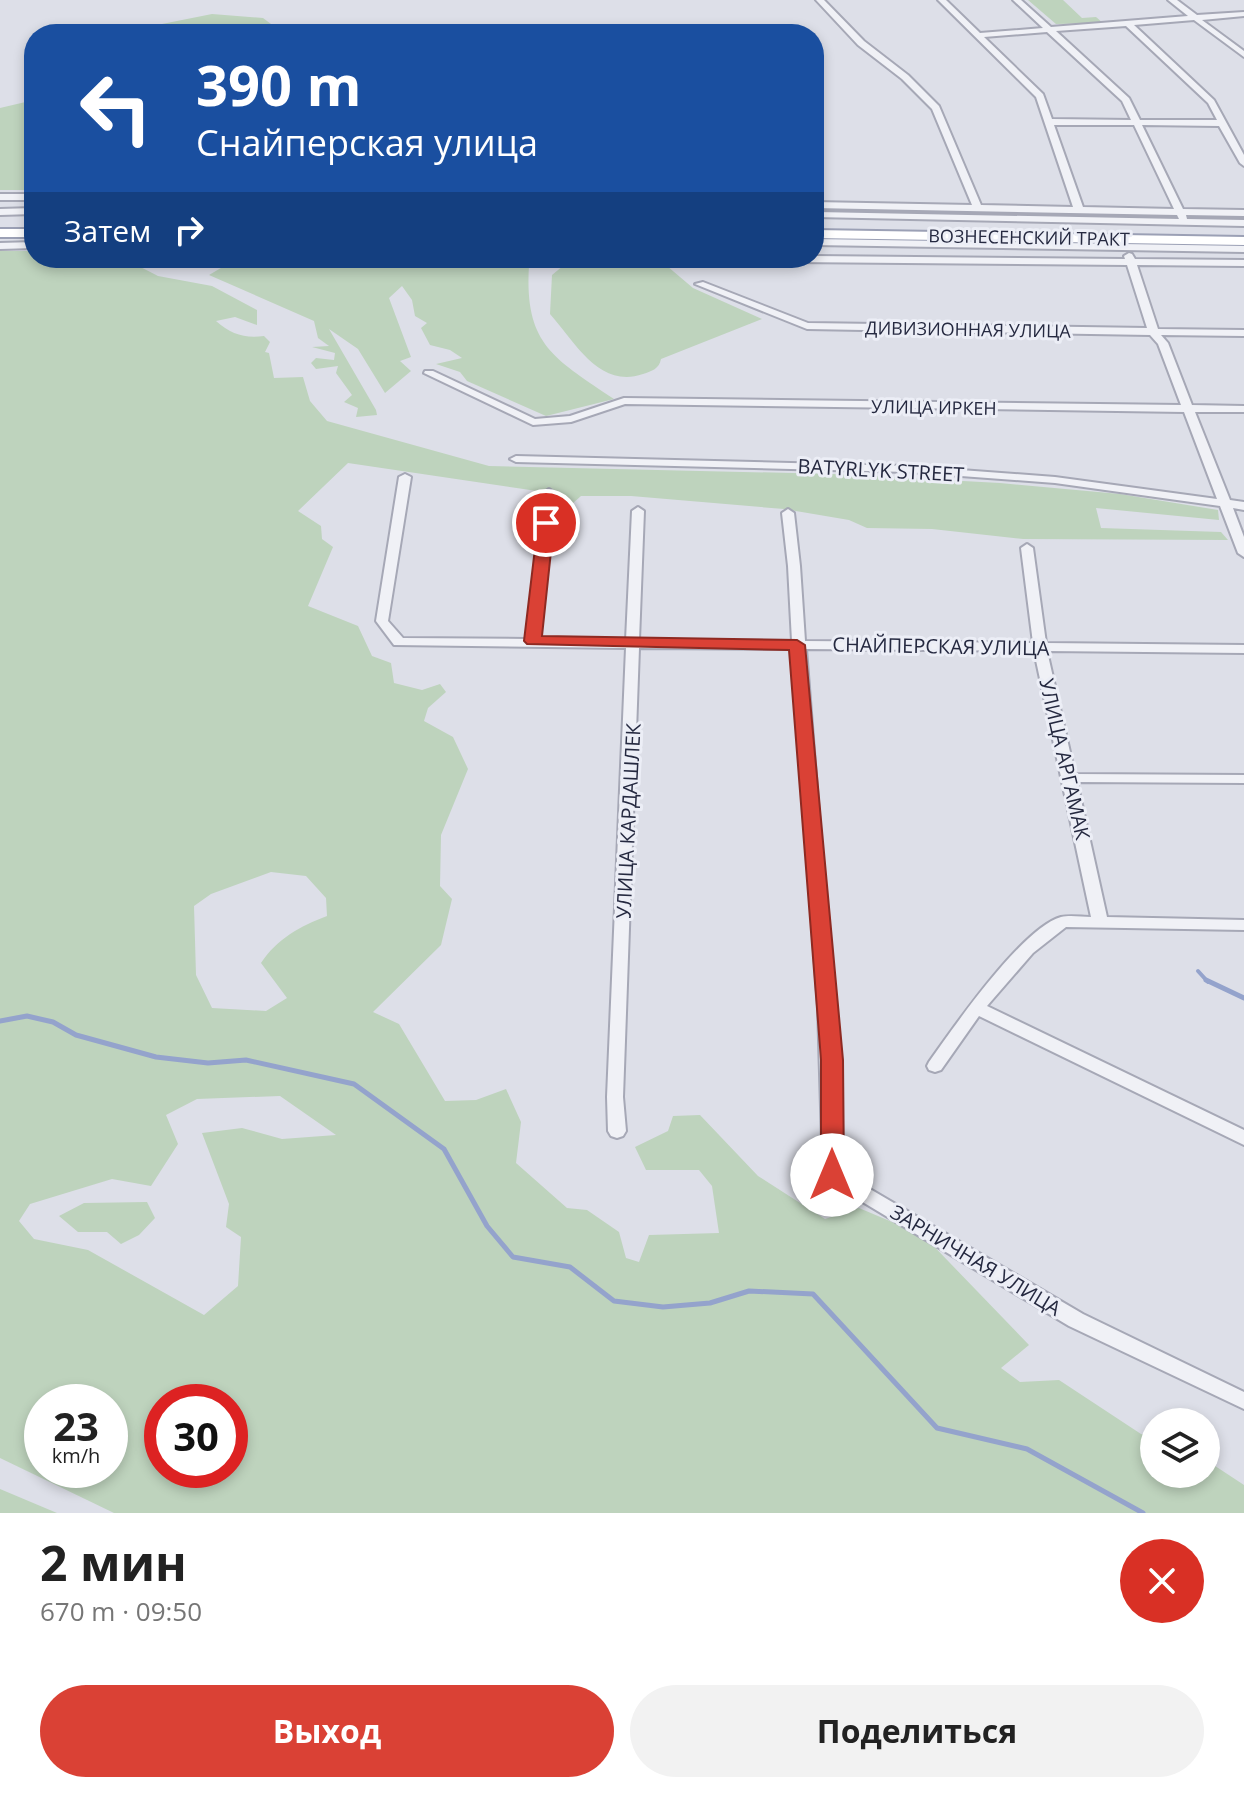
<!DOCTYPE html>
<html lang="ru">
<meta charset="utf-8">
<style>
body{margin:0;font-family:"Open Sans",sans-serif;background:#f2f2f2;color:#222;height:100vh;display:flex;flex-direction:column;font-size:30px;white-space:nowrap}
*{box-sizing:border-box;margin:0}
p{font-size:26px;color:#767676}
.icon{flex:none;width:44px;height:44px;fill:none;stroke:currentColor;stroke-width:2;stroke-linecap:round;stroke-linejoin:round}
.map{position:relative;height:1513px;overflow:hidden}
.details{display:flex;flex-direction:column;background:#fff;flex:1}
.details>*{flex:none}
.hud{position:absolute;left:24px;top:24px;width:800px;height:244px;border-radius:32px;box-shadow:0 4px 12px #0003;background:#1a4fa0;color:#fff;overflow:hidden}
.controls{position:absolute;left:1140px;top:1408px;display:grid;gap:16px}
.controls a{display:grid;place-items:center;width:80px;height:80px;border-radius:50%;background:#fff;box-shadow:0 4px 12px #0003;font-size:40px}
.speed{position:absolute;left:24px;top:1384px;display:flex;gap:16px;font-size:40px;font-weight:700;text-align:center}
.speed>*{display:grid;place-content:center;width:104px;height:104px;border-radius:50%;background:#fff;box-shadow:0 4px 12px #0003;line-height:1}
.speed small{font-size:20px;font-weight:400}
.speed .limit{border:12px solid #d22;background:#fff;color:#111}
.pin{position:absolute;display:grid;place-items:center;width:68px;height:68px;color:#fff;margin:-34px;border:4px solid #fff;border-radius:50%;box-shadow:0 2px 8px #0007}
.me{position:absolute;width:88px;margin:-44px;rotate:0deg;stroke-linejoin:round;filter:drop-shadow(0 0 6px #0008)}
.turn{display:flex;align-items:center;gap:28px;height:168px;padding:0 40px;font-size:36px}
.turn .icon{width:104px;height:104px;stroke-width:2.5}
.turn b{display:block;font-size:56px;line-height:68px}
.then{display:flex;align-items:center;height:76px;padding:0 40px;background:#0003;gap:16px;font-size:30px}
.round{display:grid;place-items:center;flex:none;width:84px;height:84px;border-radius:42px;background:#f2f2f2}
.overview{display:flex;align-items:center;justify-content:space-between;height:136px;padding:0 40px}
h1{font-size:48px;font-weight:700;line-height:60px}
.primary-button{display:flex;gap:16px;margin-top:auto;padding:16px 40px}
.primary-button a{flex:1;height:92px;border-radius:48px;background:#da4135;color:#fff;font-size:32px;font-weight:700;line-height:92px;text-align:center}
.primary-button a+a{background:#f2f2f2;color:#222}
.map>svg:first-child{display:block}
</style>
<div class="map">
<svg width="1244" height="1513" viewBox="0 0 1244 1513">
<rect width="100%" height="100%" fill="#dddfe8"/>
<!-- green -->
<g fill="#bed3bd" fill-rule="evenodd">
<polygon points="1028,0 1063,0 1082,18 1096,17 1103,23 1056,24"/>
<polygon points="212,14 263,18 271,24 273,34 112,34"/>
<polygon points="34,100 34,190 0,190 0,108"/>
<path d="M0,251H34V258H123L158,276L212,286L257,310V325L235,317L216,321C231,334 245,339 264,336L270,342L265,352L269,353L274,378L303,377L310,401L327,421L489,466L833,474L1000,483L1120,494L1218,510L1219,520L1096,508L1101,528L1221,532L1228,540L1023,539L932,529L867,528L849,520L784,509L631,496H581L564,511L544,492L348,463L298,511L321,526L322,539L333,547L308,606L358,626L372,656L391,663L394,683L422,690L440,684L446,692L428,708L424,721L453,737L468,769L441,835L440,886L452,899L441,945L373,1012L399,1024L445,1101L476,1100L506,1089L521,1122L516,1163L567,1208L587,1210L619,1232L626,1258L639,1262L649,1235L719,1233L712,1186L699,1170H646L635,1147L668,1131L673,1116L700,1115L758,1176L825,1219L859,1208L923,1235L1029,1345L1001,1368L1020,1382L1059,1380L1141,1434L1154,1437V1474H1206V1460L1244,1485V1513H114L0,1458ZM271,872L306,876L326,898L327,916C300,926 277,939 261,963L287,998L266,1011L212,1008L196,975L194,906L211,894ZM280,1096L336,1135L282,1139L242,1128L202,1133L229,1204L226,1227L241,1237L238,1286L204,1315L88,1250L34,1239L19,1221L30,1204L112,1179L151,1186L178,1144L166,1115L197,1099ZM42,1402H110V1470H42ZM162,1402H230V1470H162Z"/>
<path d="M210,258L522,260L529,265C524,345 554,358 614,399L546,416L467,381L460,372L436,364L462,358L450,350L430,345L421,328L427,323L415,316L412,300L402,286L389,298L411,357L400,361L411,371L385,393L358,349L329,329L376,410L377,415L356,417L358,408L344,402L352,395L336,373L338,366L316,369L311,363L316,358L334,360L335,353L312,347L329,346L318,338L314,321L209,275L226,265Z"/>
<path d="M569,261L667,266L693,288L762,319L661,359C659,369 652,371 643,374C599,389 575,342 550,314L552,275Z"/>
<polygon points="147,1202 155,1218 139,1235 121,1244 107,1232 78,1232 59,1216 84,1203"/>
<polygon points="0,1489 57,1513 0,1513"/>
</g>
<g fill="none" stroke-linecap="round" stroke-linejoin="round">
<!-- stream-far1 -->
<polyline stroke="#94a3cc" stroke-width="4" points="1198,971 1208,982"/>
<!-- stream -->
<g stroke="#94a3cc" stroke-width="5">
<polyline points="1206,980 1244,998"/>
<polyline points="0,1021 27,1016 53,1022 76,1035 156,1057 208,1063 246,1060 354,1084 444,1149 487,1226 513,1257 570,1267 614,1301 663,1307 710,1303 749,1291 813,1294 937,1428 1027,1449 1143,1513"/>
</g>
<defs>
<g id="minor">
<path d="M816,0H824L864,41L908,75L939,106L981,205L1073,207L1036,97L938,0H946L980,33L1043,28L1013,0H1021L1051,27L1188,16L1168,0H1177L1197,15L1244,12V16L1202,20L1244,51V57L1194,20L1134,25L1214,100L1244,155V166L1240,163L1219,126L1142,125L1183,209L1244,210V216L1186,215L1187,219L1244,220V226L814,217V213L817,212L1179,219L1177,215L814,208V202L972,205L932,109L902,79L858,45ZM1126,26L1208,103L1217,120H1140L1129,98L1056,31ZM1047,32L1122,101L1131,120L1052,119L1043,94L984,37ZM1054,125H1134L1174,209L1083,207Z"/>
<rect x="0" y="194" width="34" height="6"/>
<polygon points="34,208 34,214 0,215 0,209"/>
<polygon points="814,239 1244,246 1244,252 814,245"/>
<polygon points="34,242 34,248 0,249 0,243"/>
<polygon points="1129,253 1132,254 1135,259 1244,260 1244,266 1137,265 1158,329 1244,330 1244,336 1161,335 1168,343 1192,405 1244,406 1244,412 1195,412 1230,500 1244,502 1244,510 1233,508 1244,537 1244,557 1238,553 1220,506 1055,483 907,472 516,462 510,459 516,456 907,466 1055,477 1217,499 1184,412 625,404 571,422 533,425 424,373 425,371 433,371 535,419 570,416 624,398 1181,405 1158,344 1150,335 807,329 695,284 703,282 808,323 1147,328 1127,265 669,261 664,258 814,256 1125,259 1124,256"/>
<path d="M405,474L411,477L388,621L403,638L527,639L543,493L549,489L555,493L540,639L626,640L632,511L638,507L644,511L639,640L792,641L788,566L782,513L788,509L794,513L800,566L805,641L1033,643L1021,548L1027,544L1033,548L1046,643L1244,645V653L1047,651L1075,774L1244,775V783L1077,782L1107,917L1244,920V930L1066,927L1033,953L987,1006L1244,1130V1145L979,1016L941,1070L935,1072L929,1070L927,1066L929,1062C953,1028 1022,928 1061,917C1070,915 1082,917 1091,917L1034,651L806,649L834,1006L841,1172L1083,1314L1244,1392V1409L1069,1326L826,1180L823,1175L818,1006L792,649L639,648L623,1097L626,1131L623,1136L617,1138L611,1136L608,1131L607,1097L626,648L394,645L376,621L399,477Z"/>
</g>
<g id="primary">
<rect x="0" y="229" width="34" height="8"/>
<polygon points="814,230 1244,237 1244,245 814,238"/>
</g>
</defs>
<!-- minor casing -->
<use href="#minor" stroke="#a6a8b6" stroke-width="4"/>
<!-- primary casing -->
<use href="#primary" stroke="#9ba0b5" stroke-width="4"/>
<!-- minor -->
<use href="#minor" fill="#f0f1f6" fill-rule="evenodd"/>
<!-- primary -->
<use href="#primary" fill="#fff" fill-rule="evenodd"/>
</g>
<!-- route -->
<polygon fill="#da4135" stroke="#8e2a22" stroke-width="2" points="546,518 554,523 542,636 797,640 805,645 843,1060 844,1175 841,1181 824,1181 821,1175 821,1060 789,650 527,644 524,641 538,523"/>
<g text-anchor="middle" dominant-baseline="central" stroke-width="6" stroke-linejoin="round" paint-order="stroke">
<!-- far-street labels -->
<g font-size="18" fill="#252940" stroke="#eceef6">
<text transform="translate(1029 237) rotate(1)">ВОЗНЕСЕНСКИЙ ТРАКТ</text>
<text transform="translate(968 329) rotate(1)">ДИВИЗИОННАЯ УЛИЦА</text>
<text transform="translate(934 407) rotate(1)">УЛИЦА ИРКЕН</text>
</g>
<!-- street labels -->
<g font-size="20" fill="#252940" stroke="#eceef6">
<text transform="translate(881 470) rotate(3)">BATYRLYK STREET</text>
<text transform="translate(941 646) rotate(1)">СНАЙПЕРСКАЯ УЛИЦА</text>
<text transform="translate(1065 759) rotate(77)">УЛИЦА АРГАМАК</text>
<text transform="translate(628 821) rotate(-87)">УЛИЦА КАРДАШЛЕК</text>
<text transform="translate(976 1260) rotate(31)">ЗАРНИЧНАЯ УЛИЦА</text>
</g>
</g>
</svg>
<div class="controls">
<a><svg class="icon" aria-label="layers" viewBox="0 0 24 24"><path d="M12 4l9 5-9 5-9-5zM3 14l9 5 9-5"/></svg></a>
</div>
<div class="speed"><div>23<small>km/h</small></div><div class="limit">30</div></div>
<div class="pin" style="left:546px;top:523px;background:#d93025"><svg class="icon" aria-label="arrive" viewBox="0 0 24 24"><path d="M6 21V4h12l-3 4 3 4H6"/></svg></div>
<svg class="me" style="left:832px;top:1175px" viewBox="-20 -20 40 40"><circle r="19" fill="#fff"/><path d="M0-13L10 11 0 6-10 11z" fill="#da4135"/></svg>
<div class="hud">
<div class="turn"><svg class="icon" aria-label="left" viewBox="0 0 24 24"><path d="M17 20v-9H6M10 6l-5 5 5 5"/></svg><div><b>390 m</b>Снайперская улица</div></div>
<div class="then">Затем<svg class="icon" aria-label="right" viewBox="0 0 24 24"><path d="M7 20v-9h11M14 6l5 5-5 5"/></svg></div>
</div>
</div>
<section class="details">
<div class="overview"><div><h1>2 мин</h1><p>670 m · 09:50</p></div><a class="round" style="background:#d93025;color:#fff"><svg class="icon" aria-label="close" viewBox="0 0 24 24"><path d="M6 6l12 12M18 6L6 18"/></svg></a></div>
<div class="primary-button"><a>Выход</a><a>Поделиться</a></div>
</section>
